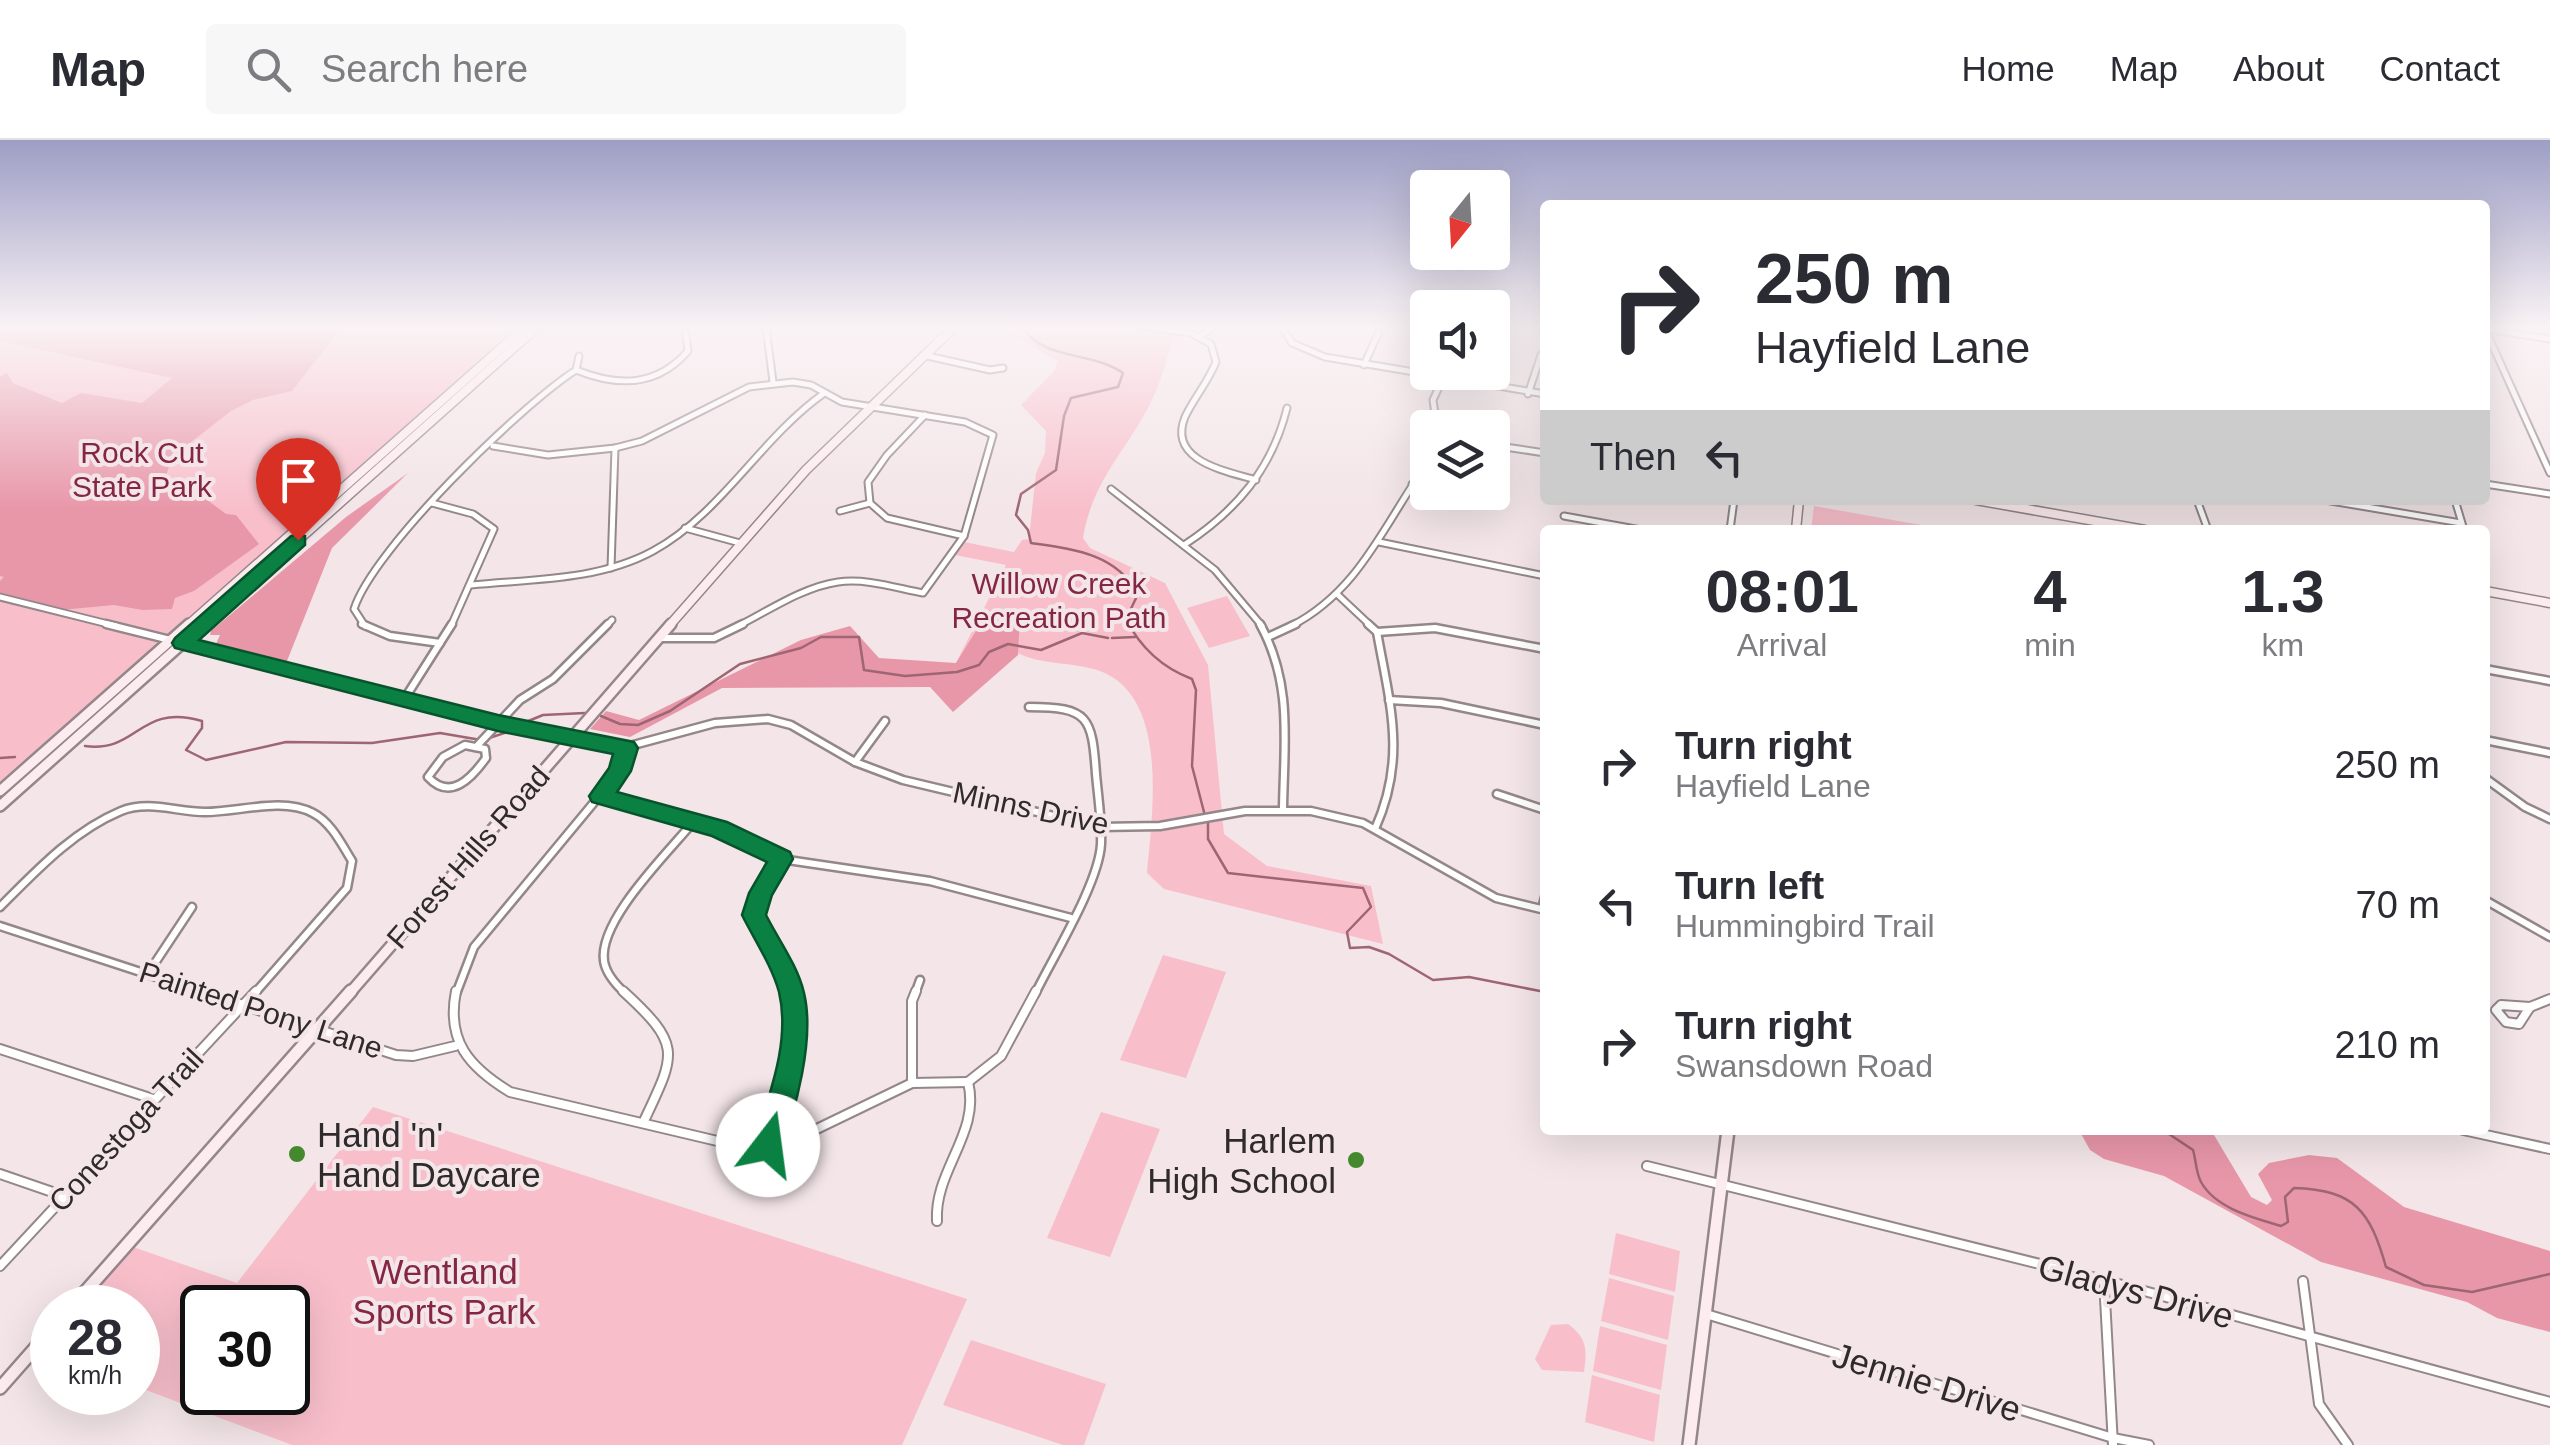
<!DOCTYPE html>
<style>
body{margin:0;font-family:Arial,sans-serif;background:#f7f7f7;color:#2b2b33;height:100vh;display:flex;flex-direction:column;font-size:38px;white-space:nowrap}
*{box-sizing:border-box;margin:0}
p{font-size:32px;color:#7c7c81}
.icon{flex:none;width:55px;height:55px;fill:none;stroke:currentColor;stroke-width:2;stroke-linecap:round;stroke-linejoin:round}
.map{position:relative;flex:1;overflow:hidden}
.sheet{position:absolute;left:1540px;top:385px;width:950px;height:610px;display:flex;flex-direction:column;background:#fff;border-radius:10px;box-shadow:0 10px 40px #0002}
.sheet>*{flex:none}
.top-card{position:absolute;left:1540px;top:60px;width:950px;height:305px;border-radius:10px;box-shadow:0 10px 40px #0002;background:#fff;color:#2b2b33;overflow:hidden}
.needle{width:65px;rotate:198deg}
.buttons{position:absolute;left:1410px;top:30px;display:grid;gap:20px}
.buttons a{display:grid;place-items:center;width:100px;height:100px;border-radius:10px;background:#fff;box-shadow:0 10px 40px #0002;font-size:50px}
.speed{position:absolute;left:30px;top:1145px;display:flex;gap:20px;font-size:50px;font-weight:700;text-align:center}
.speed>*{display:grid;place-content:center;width:130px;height:130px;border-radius:50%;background:#fff;box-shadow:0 10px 40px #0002;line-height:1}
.speed small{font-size:25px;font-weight:400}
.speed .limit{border:5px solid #111;border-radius:15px;background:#fff;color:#111}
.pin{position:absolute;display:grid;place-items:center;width:85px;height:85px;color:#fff;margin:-102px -42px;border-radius:50% 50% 50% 0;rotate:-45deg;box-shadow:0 0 10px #0007}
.pin .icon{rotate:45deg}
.me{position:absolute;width:110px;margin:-55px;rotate:15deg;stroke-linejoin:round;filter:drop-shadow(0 0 8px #0008)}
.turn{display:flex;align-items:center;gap:35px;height:210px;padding:0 50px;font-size:45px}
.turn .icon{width:130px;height:130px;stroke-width:2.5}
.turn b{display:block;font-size:70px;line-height:85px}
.then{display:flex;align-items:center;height:95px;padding:0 50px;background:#0003;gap:20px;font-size:38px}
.eta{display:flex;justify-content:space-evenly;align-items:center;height:170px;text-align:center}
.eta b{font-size:60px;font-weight:700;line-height:70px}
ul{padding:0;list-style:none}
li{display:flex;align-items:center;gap:30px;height:140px;padding:0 50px}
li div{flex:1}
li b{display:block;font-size:38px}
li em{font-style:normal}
header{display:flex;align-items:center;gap:60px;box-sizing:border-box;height:140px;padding:0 50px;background:#fff;border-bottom:2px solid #e1e1e2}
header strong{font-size:48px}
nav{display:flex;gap:55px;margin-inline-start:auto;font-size:35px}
.search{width:700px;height:90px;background:#f7f7f7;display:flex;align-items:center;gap:25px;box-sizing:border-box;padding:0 35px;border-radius:10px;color:#7c7c81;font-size:38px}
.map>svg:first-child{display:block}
</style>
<header>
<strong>Map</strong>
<div class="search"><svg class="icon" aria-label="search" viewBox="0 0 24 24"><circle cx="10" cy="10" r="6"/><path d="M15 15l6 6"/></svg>Search here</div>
<nav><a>Home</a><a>Map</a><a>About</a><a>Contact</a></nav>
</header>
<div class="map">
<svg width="2550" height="1305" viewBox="0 0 2550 1305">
<rect width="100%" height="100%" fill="#f3e5e8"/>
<!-- green -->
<g fill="#f8bfcb" fill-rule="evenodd">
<polygon points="0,187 519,187 0,646"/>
<path d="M978,187H1119L1176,194C1168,211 1165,229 1158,246C1136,303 1093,334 1083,398L1090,408L1165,443L1208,525L1224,694L1267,726L1371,746L1383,804L1164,749L1147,733C1152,675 1170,557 1100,531C1068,520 1032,527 1005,505L939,556L1006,425L955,415L964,402L1014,412L1022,400L1029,399L1036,333L1045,313L1046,291L1021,265L1054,231L1058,221L1020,199Z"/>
<polygon points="1814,366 1949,390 1811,390"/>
<polygon points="1227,456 1250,496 1209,508 1187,468"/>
<polygon points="1163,815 1226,832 1186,938 1120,920"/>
<path d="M373,967L967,1159L902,1305H292L138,1247V1168L83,1167L133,1107L237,1143ZM202,1168H288V1252H202Z"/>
<polygon points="1101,972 1160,989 1110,1117 1047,1098"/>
<polygon points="1616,1093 1680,1111 1675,1152 1609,1134"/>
<polygon points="1609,1138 1674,1156 1668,1200 1601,1181"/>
<path d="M1568,1184C1587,1198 1587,1209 1584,1232L1542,1230L1535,1219L1551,1185Z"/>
<polygon points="1600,1186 1667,1205 1661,1250 1593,1231"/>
<polygon points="971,1200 1106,1244 1084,1305 1063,1305 943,1265"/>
<polygon points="1592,1235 1660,1255 1654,1302 1585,1282"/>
</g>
<!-- forest -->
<g fill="#e897a9">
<polygon points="0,187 342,187 292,251 253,260 231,271 186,306 170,323 166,336 187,345 226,374 236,375 259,404 194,451 175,458 172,469 142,470 114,465 61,470 0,453 0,441 4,437 0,436 0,236 7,233 13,243 62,263 81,253 142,263 172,238 0,201"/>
<polygon points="408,333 332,408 287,521 281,523 215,506 220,495 210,495 211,491 346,377"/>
<polygon points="989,470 1020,475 1018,515 953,572 930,547 722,548 630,597 590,589 606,571 639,580 801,500 850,486 879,518 956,523"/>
<polygon points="2079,990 2211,990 2251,1057 2267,1065 2272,1060 2258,1034 2269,1023 2309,1015 2337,1018 2404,1067 2550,1111 2550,1192 2497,1178 2467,1162 2321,1122 2164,1036 2104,1019 2090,1010"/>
</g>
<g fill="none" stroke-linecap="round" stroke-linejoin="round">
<!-- stream -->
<g stroke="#9e6572" stroke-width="2.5">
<path d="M1022,187C1044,221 1092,211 1123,233L1118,247L1071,258L1064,276L1056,330L1021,354L1016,375L1028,390L1031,403C1072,409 1116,413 1138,454L1126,479C1140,507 1163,528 1192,539L1196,550L1192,626L1204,672"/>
<polyline points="1112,498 1135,497"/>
<polyline points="601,576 620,584 638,585 670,571 740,524 801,508 821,497 859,497 864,530 905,536 957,532 979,525 989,512 1008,504 1041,510 1082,493 1108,498"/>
<polyline points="521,584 543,575 585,573"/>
<polyline points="486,599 514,590"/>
<path d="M85,606C139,613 138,563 202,581V588L186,610L206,620L286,602L372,603L440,593L481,600"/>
<polyline points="0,618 15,617"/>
<polyline points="1208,682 1208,699 1228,733 1363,748 1371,767 1347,792 1350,808 1369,807 1389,814 1433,840 1469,837 1545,852"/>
<path d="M2163,990L2193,1010C2196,1020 2196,1033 2201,1042C2216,1069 2255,1078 2281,1086L2288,1082L2285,1057L2294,1048C2355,1050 2370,1071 2386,1127L2424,1145L2472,1152L2550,1134"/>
</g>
<defs>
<g id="street-far2">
<polyline points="766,187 773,242"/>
<path d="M1145,187L1191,193L1211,204L1216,222C1208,242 1194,258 1185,277C1167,321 1226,331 1256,340"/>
<polyline points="1282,187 1292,203 1325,217 1545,254"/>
<polyline points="2485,189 2550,333"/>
<polyline points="2485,189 2550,199"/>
<polyline points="1200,196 1214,187"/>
<polyline points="923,215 990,230 1003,228"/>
<polyline points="1364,225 1381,187"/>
<path d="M576,230C618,247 657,247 688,211L685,187"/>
<polyline points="1528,254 1541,215"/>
<polyline points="925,275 887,315 868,342 870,363 887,378 964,396"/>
<polyline points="1437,288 1433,260 1446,232"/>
<polyline points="1492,305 1545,313"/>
<path d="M493,306L548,315L615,308L642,301L749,247L793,242L811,245L842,262L965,282L993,295L964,396L923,453C896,448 866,438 838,442C803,447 768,471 738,486"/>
<polyline points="1412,344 1428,348"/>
<polyline points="2485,344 2550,354"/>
<polyline points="1111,349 1215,430 1262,486"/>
<polyline points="1447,352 1453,354"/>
<polyline points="2197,360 2208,390"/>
<polyline points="2325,360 2461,383"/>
<polyline points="2455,360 2464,390"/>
<polyline points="432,363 473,374 494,389 451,486"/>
<polyline points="840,371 870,363"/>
<polyline points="1564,376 1641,390"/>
<polyline points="685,388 740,403"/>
<polyline points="1730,390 1734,360"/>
<polyline points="1379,402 1545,436"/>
<path d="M1184,405C1236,371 1272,329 1287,268"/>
<polyline points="611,428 615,308"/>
<path d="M471,445C531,439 598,441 653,411C721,374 760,299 823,254"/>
<polyline points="1338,455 1371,486"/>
<polyline points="0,457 116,486"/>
<path d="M365,486L354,469C373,409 520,266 576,230L579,216"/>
<polyline points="606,486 612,480"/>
<path d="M1291,486C1360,451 1385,382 1428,322"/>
</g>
<g id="street-far1">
<polyline points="106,484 571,600 626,607 715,583 768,579 791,585 855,622 903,640 1100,687 1160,686 1245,671 1311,671 1363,683 1496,758 1545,770"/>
<polyline points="362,484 390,496 440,503"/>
<path d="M1260,484C1293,544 1284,602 1283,668"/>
<path d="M1368,484L1377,492C1390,565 1407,618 1375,689"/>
<polyline points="1377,492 1435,488 1545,509"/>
<polyline points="1270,496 1296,484"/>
<polyline points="660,498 714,498 743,484"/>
<polyline points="2485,529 2550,541"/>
<polyline points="405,558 452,484"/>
<polyline points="1389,560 1441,563 1545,585"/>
<path d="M1029,567C1089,567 1092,577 1096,634C1098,657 1102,682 1101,704C1099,743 1053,817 1035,854"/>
<polyline points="2485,600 2550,613"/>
<path d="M465,605L485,609L486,618C471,639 450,661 428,637L443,617Z"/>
<polyline points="476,607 520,560 553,539 608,484"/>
<polyline points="855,622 885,581"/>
<polyline points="2485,638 2525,667 2550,679"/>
<polyline points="1497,654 1545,670"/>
<polyline points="601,656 719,689 781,719 930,741 1071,778"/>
<polyline points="781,719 761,753 754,775 791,854"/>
<polyline points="2485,760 2550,797"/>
<path d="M0,767C36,731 73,691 121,671C149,660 177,672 205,672C239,672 282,657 313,673C331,682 342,705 352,721L347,748L254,854"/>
<polyline points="1542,769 1545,757"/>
<polyline points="0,786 208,854"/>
<polyline points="149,832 192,767"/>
<polyline points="456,854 474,807 620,631 626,607"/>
<path d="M626,854C616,845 606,834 604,821C598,780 669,712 694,681"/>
<polyline points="915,854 920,840"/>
</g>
<g id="street">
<polyline points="200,851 396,915 413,916 455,906"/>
<path d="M456,851C446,901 469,927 510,952L747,1008L796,999L912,943L968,942"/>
<path d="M623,851C683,906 676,913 643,983"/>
<polygon points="2501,865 2530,867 2519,884 2506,882 2496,870"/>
<polyline points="2530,867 2550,859"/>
<polyline points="0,909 153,959"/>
<polyline points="968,942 1001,916 1036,851"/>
<polyline points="912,943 912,861 916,851"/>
<polyline points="2463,990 2550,1009"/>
<polyline points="768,1005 794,905 791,851"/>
<polyline points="1647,1026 2104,1140 2550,1262"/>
<polyline points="0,1034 64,1056"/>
<path d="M937,1081C934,1030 981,993 968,942"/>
<polyline points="0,1126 256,851"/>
<polyline points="2104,1140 2113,1305"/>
<polyline points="2303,1141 2319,1264 2348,1305"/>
<polyline points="1706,1174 2113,1298 2149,1305"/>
</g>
<g id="secondary-far2">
<polyline points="1976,360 2145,390"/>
<polyline points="1796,390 1799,360"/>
<polyline points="2485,451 2550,463"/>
<polyline points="187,486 525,187"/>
<polyline points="202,486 537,187"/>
<polyline points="669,486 806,330 954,187"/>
</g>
<g id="secondary-far1">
<polyline points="0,651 189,484"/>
<polyline points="0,666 204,484"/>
<polyline points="349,854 671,484"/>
</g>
<g id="secondary">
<polyline points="71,1168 351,851"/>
<polyline points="0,1248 52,1189"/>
<polyline points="1689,1305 1728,990"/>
</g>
</defs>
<!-- street-far2 casing -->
<use href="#street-far2" stroke="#94878a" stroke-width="9"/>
<!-- street-far1 casing -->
<use href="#street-far1" stroke="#94878a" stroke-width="11"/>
<!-- street casing -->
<use href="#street" stroke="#94878a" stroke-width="12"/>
<!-- secondary-far2 casing -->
<use href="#secondary-far2" stroke="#94878a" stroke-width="11"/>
<!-- secondary-far1 casing -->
<use href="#secondary-far1" stroke="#94878a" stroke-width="14"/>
<!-- secondary casing -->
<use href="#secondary" stroke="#94878a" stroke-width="16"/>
<!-- street-far2 -->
<use href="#street-far2" stroke="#fff" stroke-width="5"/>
<!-- street-far1 -->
<use href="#street-far1" stroke="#fff" stroke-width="6"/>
<!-- street -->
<use href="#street" stroke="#fff" stroke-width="8"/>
<!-- secondary-far2 -->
<use href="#secondary-far2" stroke="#fdecef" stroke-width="8"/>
<!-- secondary-far1 -->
<use href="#secondary-far1" stroke="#fdecef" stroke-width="9"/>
<!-- secondary -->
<use href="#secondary" stroke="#fdecef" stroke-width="11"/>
</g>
<!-- sky -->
<linearGradient id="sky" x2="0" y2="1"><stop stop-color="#9d9ec5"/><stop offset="0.51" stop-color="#faf3f5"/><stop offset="1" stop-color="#faf3f5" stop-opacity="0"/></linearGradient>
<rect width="2550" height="369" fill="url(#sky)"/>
<!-- route -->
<path fill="#0b8043" stroke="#07532c" stroke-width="2.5" d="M298,394L305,396V405L199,500L498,575L634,602L638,608L631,631L617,652L727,682L790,712L793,719L772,755L766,775C778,799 798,826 804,853C815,898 796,972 778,1014L768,1018L758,1014L754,1005C768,957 791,903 779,852C772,826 754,799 742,775L749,753L767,722L712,696L592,662L589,656L609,628L613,614L498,591L175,508L172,503L175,498L291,396Z"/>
<!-- markers -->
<g fill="#44892e" stroke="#f3e5e8" stroke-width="4">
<circle cx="297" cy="1014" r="10"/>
<circle cx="1356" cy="1020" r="10"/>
</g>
<g text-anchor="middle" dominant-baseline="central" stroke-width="8" stroke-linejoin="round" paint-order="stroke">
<!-- park labels -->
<g font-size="30" fill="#842644" stroke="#f3e5e8">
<text x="142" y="312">Rock Cut<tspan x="142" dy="34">State Park</tspan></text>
<text x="1059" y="443">Willow Creek<tspan x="1059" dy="34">Recreation Path</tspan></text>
</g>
<!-- street labels -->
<g font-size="30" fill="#2f2a2b" stroke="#f3e5e8">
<text transform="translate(1031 668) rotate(12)">Minns Drive</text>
<text transform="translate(468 717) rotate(-49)">Forest Hills Road</text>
<text transform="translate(261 870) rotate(18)">Painted Pony Lane</text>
<text transform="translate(126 990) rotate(-47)">Conestoga Trail</text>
</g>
<!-- near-poi labels -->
<g font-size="35" fill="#2f2a2b" stroke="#f3e5e8" text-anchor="start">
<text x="317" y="994">Hand 'n'<tspan x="317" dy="40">Hand Daycare</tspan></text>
<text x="1336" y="1000" text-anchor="end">Harlem<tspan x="1336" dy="40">High School</tspan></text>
</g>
<!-- near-park labels -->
<g font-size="35" fill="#842644" stroke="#f3e5e8">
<text x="444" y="1131">Wentland<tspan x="444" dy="40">Sports Park</tspan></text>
</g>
<!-- near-street labels -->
<g font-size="35" fill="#2f2a2b" stroke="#f3e5e8">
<text transform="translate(2136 1151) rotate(15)">Gladys Drive</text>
<text transform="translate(1927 1242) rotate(17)">Jennie Drive</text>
</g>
</g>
</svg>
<div class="buttons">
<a><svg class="needle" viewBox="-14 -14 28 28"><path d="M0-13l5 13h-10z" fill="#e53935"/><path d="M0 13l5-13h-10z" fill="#7c7c81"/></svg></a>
<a><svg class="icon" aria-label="sound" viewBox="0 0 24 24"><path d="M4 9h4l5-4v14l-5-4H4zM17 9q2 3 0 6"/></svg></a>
<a><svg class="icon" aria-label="layers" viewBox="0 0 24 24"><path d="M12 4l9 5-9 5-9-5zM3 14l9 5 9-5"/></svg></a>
</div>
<div class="speed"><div>28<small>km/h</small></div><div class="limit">30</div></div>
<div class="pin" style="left:298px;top:400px;background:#d93025"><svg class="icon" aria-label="arrive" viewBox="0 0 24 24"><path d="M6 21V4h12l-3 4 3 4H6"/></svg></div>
<svg class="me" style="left:768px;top:1005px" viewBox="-20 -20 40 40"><circle r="19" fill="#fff"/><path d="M0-13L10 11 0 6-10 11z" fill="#0b8043"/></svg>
<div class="top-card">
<div class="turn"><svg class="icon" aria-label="right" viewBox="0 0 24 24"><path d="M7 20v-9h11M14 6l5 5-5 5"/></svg><div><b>250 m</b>Hayfield Lane</div></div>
<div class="then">Then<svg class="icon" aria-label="left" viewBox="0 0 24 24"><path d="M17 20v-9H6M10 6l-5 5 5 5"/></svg></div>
</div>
<section class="sheet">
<div class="eta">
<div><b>08:01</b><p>Arrival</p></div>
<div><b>4</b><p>min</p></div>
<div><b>1.3</b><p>km</p></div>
</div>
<ul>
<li><svg class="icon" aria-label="right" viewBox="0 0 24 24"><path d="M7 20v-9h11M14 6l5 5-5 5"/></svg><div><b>Turn right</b><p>Hayfield Lane</p></div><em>250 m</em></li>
<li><svg class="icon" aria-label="left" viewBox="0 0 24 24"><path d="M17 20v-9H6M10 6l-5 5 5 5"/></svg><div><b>Turn left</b><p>Hummingbird Trail</p></div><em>70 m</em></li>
<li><svg class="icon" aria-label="right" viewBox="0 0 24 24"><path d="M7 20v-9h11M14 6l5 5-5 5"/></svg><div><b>Turn right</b><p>Swansdown Road</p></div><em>210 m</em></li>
</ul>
</section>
</div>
